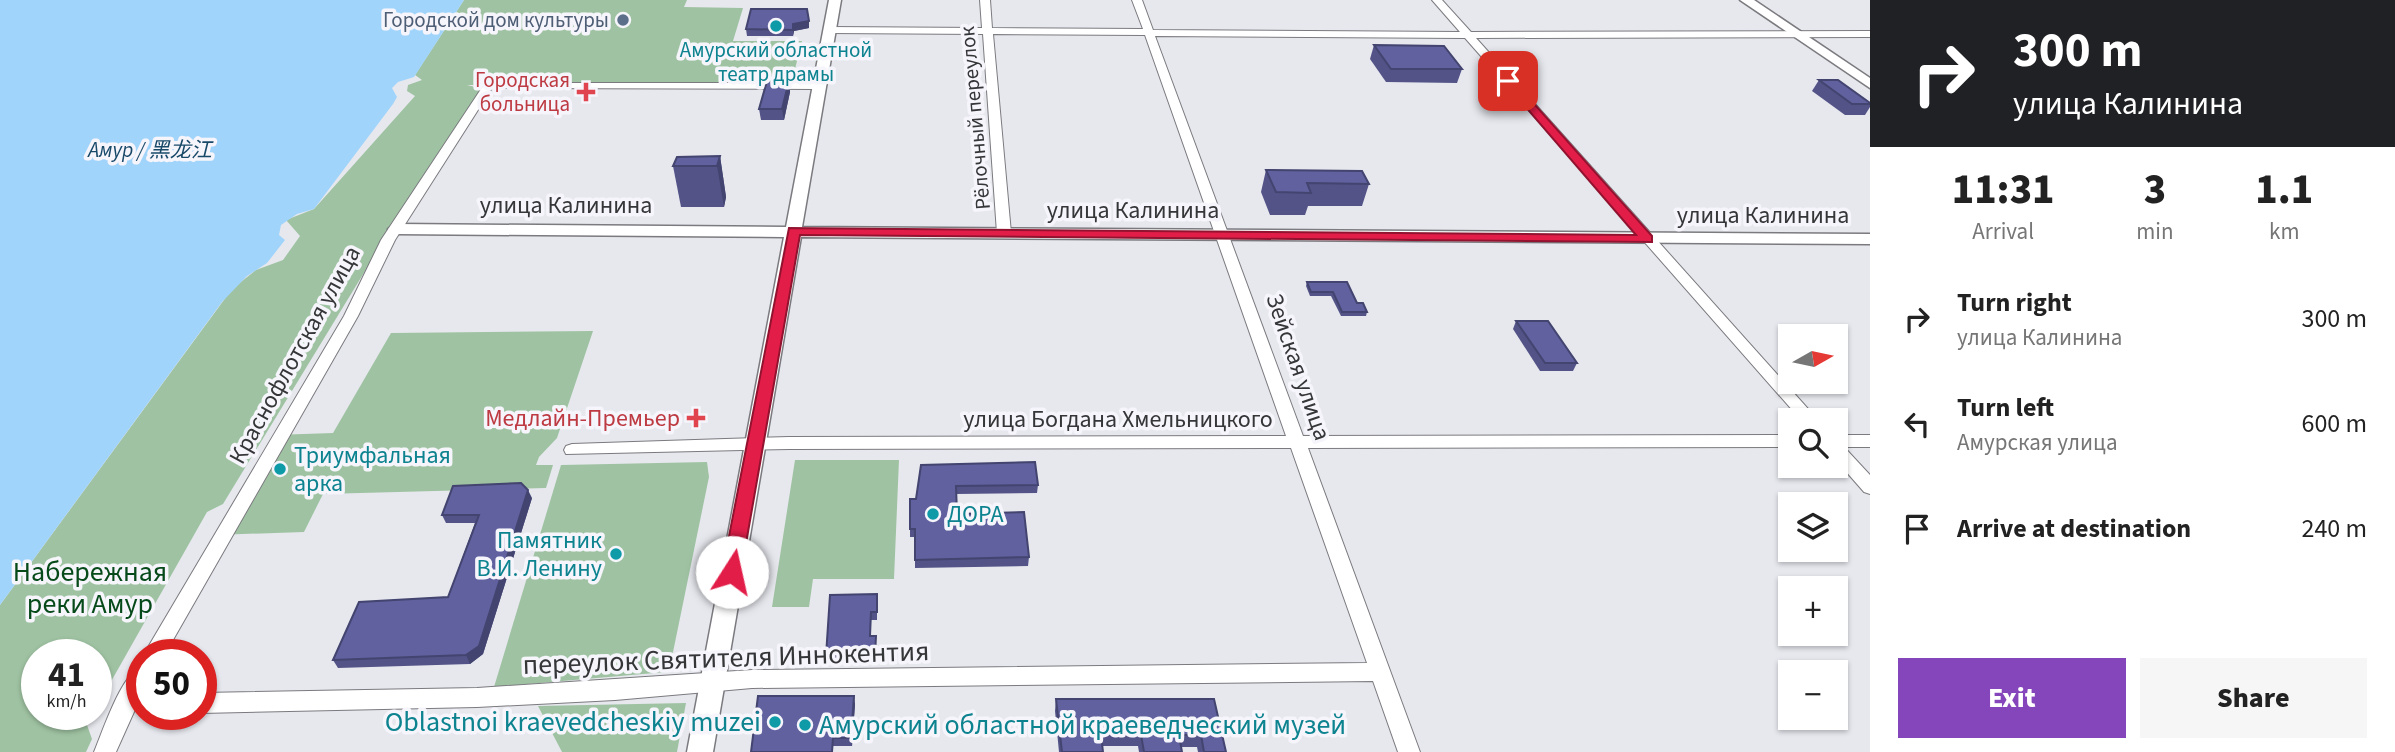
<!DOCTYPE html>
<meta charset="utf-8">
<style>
body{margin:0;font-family:"Source Sans 3","Noto Sans SC",sans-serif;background:#f6f6f6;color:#222;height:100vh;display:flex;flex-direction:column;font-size:26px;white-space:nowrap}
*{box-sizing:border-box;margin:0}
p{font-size:23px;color:#767676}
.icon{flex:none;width:38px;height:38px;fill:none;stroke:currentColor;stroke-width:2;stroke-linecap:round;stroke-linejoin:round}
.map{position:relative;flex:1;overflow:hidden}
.drawer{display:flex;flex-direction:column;background:#fff;width:525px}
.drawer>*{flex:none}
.top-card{background:#202124;color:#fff;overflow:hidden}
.needle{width:46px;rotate:81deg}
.tools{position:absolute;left:1778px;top:324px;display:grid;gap:14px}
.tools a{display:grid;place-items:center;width:70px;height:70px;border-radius:0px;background:#fff;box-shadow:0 2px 5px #0004;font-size:35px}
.speed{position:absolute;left:21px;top:639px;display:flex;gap:14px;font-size:35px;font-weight:700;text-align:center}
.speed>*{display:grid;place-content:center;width:91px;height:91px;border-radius:50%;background:#fff;box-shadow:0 2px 5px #0004;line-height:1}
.speed small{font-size:18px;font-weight:400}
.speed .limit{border:10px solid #d22;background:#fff;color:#111}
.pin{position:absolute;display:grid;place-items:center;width:60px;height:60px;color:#fff;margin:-30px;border-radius:14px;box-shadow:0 4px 10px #0006}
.me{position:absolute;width:77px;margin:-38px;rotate:10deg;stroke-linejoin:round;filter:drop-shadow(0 0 5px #0008)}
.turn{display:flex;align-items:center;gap:24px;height:147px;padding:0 28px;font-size:32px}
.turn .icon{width:91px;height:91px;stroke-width:2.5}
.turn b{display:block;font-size:49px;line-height:60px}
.eta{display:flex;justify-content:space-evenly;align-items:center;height:119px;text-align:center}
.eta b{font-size:42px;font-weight:800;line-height:49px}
.action{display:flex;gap:14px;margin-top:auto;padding:14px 28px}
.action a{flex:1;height:80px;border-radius:0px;background:#8546bb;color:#fff;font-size:28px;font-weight:800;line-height:80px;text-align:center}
.action a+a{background:#f6f6f6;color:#222}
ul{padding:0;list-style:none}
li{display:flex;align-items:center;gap:21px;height:105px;padding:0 28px}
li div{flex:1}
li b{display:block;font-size:26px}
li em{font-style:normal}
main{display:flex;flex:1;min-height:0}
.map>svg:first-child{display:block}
</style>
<main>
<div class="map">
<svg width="1870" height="752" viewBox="0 0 1870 752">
<rect width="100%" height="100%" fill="#e7e8ee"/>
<!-- green -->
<g fill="#9fc3a2">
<polygon points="464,0 687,0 684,7 743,8 733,41 802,41 795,69 789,72 786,83 467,85 483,89 387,235 223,504 207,512 96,708 96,654 37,654 37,714 93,714 87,725 92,739 86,752 0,752 0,605 232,289 256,270 283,260 300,236 286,220 314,209 415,96 407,91 408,85 422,80 415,75"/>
<polygon points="593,331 557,438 539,457 536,465 553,465 546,488 323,494 304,532 215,535 274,435 333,433 391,333"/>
<polygon points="795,460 899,460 894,579 813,579 809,607 772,607"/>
<polygon points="707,462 709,477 672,657 666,672 494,687 561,465"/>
<polygon points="686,703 677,752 562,752 538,706"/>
</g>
<!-- water -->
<polygon fill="#a1d4fb" points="0,0 464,0 414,77 398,82 392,88 397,97 393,104 314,209 297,214 281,225 279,235 285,240 267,263 247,276 222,302 0,605"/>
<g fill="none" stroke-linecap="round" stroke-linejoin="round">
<defs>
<g id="minor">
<polygon points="980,0 990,0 992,28 1143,29 1132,0 1142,0 1153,30 1460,32 1432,0 1442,0 1471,32 1870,31 1870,37 1476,38 1818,420 1801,420 1465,38 1155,36 1303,436 1790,435 1790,447 1308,448 1420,752 1398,752 1373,681 752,688 615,700 477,707 201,713 201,693 477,688 752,670 1367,663 1291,448 789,449 566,454 564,450 566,446 572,444 789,437 1286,436 1145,35 993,34 1011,233 1004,237 997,233 983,34 829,33 824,30 829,27 982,28"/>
<polygon points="485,83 818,83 823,86 818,89 492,88 395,240 358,316 165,654 144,654 344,316 381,240"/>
<polygon points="1836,435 1870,435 1870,447 1844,447 1870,475 1870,494 1864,492 1836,460"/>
<path d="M142,666V694L116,752H94C103,731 121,674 142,666Z"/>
</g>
<g id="major">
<polygon points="829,0 841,0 802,227 1870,234 1870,244 801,237 713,752 687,752 784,237 396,234 388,229 396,224 786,227"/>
<polygon points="1740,0 1754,0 1870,78 1870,88"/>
</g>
</defs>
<!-- minor casing -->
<use href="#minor" stroke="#7a7a7f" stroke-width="2"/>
<!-- major casing -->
<use href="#major" stroke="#7a7a7f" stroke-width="3"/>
<!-- minor -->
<use href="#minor" fill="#fff" fill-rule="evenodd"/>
<!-- major -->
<use href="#major" fill="#fff" fill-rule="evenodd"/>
</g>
<!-- wall -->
<g fill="#535388">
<polygon points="809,28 794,31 793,36 747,36 746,29"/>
<polygon points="1374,45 1462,69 1457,83 1386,82 1370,59"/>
<polygon points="1819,80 1870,103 1870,107 1865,115 1845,115 1812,91"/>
<polygon points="789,81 790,92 784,120 761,120 759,109"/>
<polygon points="720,156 726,197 724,207 681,207 673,166"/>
<polygon points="1266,170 1369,184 1362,206 1308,206 1305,215 1270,215 1261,192"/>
<polygon points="1307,282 1347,282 1357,303 1367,312 1366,316 1341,316 1331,296 1310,296 1306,286"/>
<polygon points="1516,321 1577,363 1573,371 1540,371 1513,329"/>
<polygon points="921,465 1038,485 1037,493 956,494 957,514 1029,557 1028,566 915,568 915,537 910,537 910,499 916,499"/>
<polygon points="532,498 483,654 470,664 338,668 333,660 448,597 475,523 446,523 442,515"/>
<polygon points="877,602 877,620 871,620 871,636 876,645 876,663 827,664 826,656"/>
<polygon points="1056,699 1214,699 1226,752 1198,752 1197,747 1181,747 1182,752 1139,752 1138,746 1103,746 1103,752 1059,752 1055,711"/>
<polygon points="855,704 852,746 834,746 751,752"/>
</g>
<!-- shaded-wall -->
<g fill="#43446f">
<polygon points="809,21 809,28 794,31 793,36 793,24"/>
<polygon points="789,81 790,92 784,120 782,109"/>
<polygon points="720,156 726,197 724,207 717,166"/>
<polygon points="528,490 532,498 483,654 470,664 466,655"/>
<polygon points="854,696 855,704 852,746 851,738"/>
</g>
<!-- building -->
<g fill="#60619e" stroke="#43446f" stroke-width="2">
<polygon points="751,9 807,9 809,21 793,24 793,30 746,29"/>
<polygon points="1374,45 1444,46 1462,69 1391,69"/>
<polygon points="1819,80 1838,80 1870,103 1870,104 1852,104"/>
<polygon points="767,81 789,81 782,109 759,109"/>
<polygon points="720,156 717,166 673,166 677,157"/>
<polygon points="1266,170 1362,171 1369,184 1307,183 1311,193 1276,192"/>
<polygon points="1307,282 1347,282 1357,303 1363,303 1367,312 1342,312 1333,292 1311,292"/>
<polygon points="1516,321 1548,321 1577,363 1545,363"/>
<polygon points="1035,462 1038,485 956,486 957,514 1024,512 1029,557 915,560 915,529 910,529 910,499 916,499 921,465"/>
<polygon points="521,483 528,490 479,646 466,655 333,660 359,602 448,597 479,515 442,515 453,486"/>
<polygon points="877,594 877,612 871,612 870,636 876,636 875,655 826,656 830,595"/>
<polygon points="758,696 854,696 851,738 833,738 832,752 751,752"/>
<polygon points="1056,699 1214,699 1226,752 1204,752 1201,735 1179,735 1182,752 1144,752 1141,735 1101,734 1103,752 1062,752"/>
</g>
<!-- route -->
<polygon fill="#e11d48" stroke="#92132f" stroke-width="2" points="1505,79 1512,79 1652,236 1652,242 800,235 741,572 738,578 725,578 722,572 789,228 1636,235 1505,83"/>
<!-- markers -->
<circle fill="#5c6f8a" stroke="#f5f5fb" stroke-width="2.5" cx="623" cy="20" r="7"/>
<g fill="#0f9aa8" stroke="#f5f5fb" stroke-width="2.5">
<circle cx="776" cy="26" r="7"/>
<circle cx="280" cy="469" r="7"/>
<circle cx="933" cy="514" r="7"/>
<circle cx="616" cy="554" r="7"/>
<circle cx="775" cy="722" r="7"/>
<circle cx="805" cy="725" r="7"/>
</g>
<g fill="#e0444e" stroke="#f5f5fb" stroke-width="2.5">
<path d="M582.5 81.5h7v7h7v7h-7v7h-7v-7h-7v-7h7z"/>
<path d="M692.5 407.5h7v7h7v7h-7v7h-7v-7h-7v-7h7z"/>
</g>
<g text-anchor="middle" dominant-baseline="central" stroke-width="7" stroke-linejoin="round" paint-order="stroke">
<!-- far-service labels -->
<g font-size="21" fill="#4e5e75" stroke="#f5f5fb" text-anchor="end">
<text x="609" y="20">Городской дом культуры</text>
</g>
<!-- far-culture labels -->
<g font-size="21" fill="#0d838f" stroke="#f5f5fb">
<text x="776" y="50">Амурский областной<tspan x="776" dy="24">театр драмы</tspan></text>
</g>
<!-- far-health labels -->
<g font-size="21" fill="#be3a42" stroke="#f5f5fb" text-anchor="end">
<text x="570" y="80">Городская<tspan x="570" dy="24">больница</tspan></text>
</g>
<!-- far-street labels -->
<g font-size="21" fill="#353638" stroke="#f5f5fb">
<text transform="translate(975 118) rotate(-95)">Рёлочный переулок</text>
</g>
<!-- far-water labels -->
<g font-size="21" font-style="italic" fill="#194969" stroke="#f5f5fb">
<text x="150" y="150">Амур / 黑龙江</text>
</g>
<!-- street labels -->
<g font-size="24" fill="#353638" stroke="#f5f5fb">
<text x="566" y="205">улица Калинина</text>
<text x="1133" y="210">улица Калинина</text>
<text x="1763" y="215">улица Калинина</text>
<text transform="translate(295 355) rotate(-61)">Краснофлотская улица</text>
<text transform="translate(1298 367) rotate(71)">Зейская улица</text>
<text x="1118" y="419">улица Богдана Хмельницкого</text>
</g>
<!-- health labels -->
<g font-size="24" fill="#be3a42" stroke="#f5f5fb" text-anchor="end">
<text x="680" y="418">Медлайн-Премьер</text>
</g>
<!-- culture labels -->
<g font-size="24" fill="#0d838f" stroke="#f5f5fb" text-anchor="start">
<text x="294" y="455">Триумфальная<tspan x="294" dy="28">арка</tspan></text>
<text x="947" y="514">ДОРА</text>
<text x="602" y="540" text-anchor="end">Памятник<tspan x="602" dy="28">В.И. Ленину</tspan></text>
</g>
<!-- near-park labels -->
<g font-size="28" fill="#074a1a" stroke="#f5f5fb">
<text x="90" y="572">Набережная<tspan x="90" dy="32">реки Амур</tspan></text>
</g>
<!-- near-street labels -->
<g font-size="28" fill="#353638" stroke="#f5f5fb">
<text transform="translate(726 658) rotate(-2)">переулок Святителя Иннокентия</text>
</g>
<!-- near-culture labels -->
<g font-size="28" fill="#0d838f" stroke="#f5f5fb" text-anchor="end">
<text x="761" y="722">Oblastnoi kraevedcheskiy muzei</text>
<text x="819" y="725" text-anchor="start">Амурский областной краеведческий музей</text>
</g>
</g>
</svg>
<div class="tools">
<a><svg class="needle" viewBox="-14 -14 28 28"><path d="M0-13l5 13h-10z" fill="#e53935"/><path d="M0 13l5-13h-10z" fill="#767676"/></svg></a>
<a><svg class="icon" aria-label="search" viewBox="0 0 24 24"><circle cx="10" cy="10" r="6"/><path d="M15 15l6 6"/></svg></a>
<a><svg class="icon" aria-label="layers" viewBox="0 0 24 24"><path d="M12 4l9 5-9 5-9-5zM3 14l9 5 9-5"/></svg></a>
<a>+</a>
<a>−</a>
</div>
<div class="speed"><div>41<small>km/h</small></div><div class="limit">50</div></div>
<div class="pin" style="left:1508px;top:81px;background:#d93025"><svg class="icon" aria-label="arrive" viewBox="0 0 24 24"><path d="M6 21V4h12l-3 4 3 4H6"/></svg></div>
<svg class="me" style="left:732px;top:572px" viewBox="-20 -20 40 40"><circle r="19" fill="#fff"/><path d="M0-13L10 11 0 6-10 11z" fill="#e11d48"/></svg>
</div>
<section class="drawer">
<div class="top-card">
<div class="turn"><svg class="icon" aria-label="right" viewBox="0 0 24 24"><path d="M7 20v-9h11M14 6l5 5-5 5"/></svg><div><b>300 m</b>улица Калинина</div></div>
</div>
<div class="eta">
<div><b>11:31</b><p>Arrival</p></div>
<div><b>3</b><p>min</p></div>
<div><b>1.1</b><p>km</p></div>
</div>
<ul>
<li><svg class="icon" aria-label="right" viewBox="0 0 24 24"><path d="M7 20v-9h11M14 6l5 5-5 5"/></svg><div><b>Turn right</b><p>улица Калинина</p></div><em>300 m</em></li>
<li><svg class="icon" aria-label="left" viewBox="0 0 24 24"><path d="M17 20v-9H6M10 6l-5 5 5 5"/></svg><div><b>Turn left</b><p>Амурская улица</p></div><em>600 m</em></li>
<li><svg class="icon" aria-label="arrive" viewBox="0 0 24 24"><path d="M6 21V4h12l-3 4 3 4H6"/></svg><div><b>Arrive at destination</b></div><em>240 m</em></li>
</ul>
<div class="action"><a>Exit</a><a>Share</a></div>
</section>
</main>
